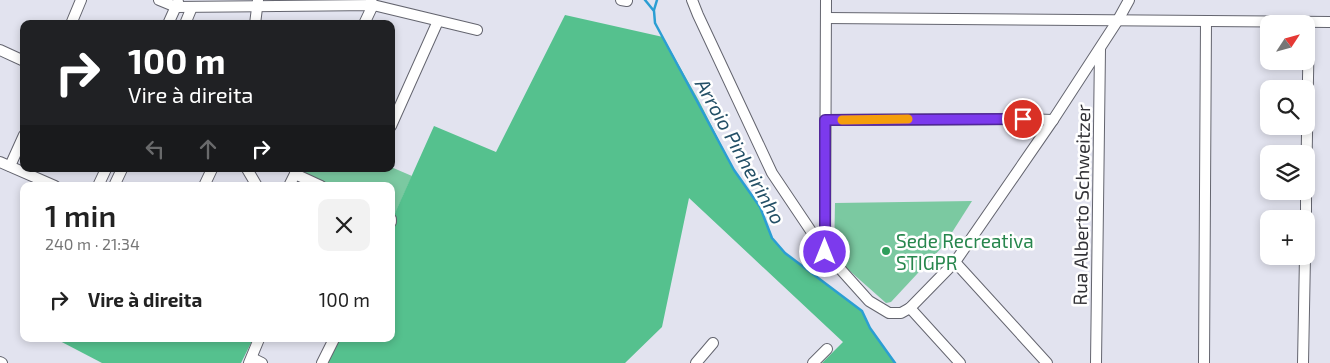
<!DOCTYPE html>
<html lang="pt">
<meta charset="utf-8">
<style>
body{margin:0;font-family:"Exo 2",sans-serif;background:#f2f2f2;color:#222;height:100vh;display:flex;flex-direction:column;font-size:19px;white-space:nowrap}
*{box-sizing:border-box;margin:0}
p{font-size:16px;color:#767676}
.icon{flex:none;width:28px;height:28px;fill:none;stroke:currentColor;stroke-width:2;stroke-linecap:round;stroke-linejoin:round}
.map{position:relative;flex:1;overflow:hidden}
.panel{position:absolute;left:20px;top:182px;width:375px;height:160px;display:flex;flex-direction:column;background:#fff;border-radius:10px;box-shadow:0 2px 8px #0003}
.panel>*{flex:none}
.guide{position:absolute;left:20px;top:20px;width:375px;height:152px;border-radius:10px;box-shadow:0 2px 8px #0003;background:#202124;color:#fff;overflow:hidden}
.needle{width:32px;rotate:54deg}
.fabs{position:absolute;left:1260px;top:15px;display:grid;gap:10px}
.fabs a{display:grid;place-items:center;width:55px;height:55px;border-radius:10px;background:#fff;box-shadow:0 2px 8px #0003;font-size:25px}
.pin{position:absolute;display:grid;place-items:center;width:42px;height:42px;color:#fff;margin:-21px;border:2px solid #fff;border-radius:50%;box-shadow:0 1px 5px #0007}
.me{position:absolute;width:55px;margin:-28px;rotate:0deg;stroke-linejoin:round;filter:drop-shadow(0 0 4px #0008)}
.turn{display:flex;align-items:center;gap:18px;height:105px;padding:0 25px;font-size:22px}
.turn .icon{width:65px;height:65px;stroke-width:2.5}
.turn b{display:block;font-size:35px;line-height:42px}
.lanes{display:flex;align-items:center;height:48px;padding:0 25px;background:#0003;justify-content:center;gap:25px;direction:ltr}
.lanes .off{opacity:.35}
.round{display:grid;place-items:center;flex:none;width:52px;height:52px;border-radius:10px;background:#f2f2f2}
.summary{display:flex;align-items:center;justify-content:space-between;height:85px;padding:0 25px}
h1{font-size:30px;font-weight:600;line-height:38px}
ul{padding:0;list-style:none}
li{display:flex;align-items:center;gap:15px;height:65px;padding:0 25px}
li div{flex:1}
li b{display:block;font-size:19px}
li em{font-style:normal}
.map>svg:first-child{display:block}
</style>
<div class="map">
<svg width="1330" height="363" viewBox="0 0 1330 363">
<rect width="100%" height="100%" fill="#e2e3ef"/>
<!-- green -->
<g fill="#7bc9a1">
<polygon points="391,167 412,176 394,216 391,214 391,186 332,186 300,171 301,169 391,169"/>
<polygon points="972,201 944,245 891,302 886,303 834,257 835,203"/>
</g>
<!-- forest -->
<g fill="#55c18e">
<polygon points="565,15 663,37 699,101 734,170 760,207 772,238 785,253 862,311 870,328 895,363 822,363 843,342 689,198 662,327 625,363 322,363 334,339 391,339 391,222 434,126 496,152"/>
<polygon points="56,339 253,339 241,363 102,363"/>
</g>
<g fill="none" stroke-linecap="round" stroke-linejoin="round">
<!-- stream -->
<g stroke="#2b9ed3" stroke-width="2.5">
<polyline points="645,0 654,11 655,23 734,170 760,207 772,238 785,253 862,311 870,328 895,363"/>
<polyline points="654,10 657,0"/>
</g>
<defs>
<g id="minor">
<polyline points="159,0 176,7 373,5 477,30"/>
<polyline points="621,0 627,1 627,0"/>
<polyline points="692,0 698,15 772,173 825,252 869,301 889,313 901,313 910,308 955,262 1053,120 1118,20 1129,0"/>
<polyline points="826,18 1330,22"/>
<polyline points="71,24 81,0"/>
<polyline points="168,24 178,2"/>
<polyline points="185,24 192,7"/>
<polyline points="255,24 258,0"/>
<polyline points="364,24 373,5 371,1"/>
<polyline points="0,50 24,61"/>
<polyline points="825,120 1023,119 1053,120"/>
<polyline points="391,126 438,21"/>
<polyline points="0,162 55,186"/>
<polyline points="10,166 24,135"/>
<polyline points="247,169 257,186"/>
<polyline points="295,174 321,186"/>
<polyline points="98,186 106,169"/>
<polyline points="114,186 122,169"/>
<polyline points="204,186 212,169"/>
<polyline points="289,186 297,170"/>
<polyline points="1306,191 1309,22"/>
<polyline points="391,219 391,222"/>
<polyline points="1306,219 1306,191"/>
<polyline points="825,251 826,0"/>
<polyline points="955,262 1047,363"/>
<polyline points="910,308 960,363"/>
<polyline points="252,358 262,363"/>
<polyline points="0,362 2,363"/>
<polyline points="249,363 259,339"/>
<polyline points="322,363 334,339"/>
<polyline points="696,363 713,343"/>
<polyline points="813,363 827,349"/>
<polyline points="1096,363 1100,49"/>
<polyline points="1204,363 1206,21"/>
<polyline points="1303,363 1305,256"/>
</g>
</defs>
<!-- minor casing -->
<use href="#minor" stroke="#64656f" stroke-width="12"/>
<!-- minor -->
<use href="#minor" stroke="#fff" stroke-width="10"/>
</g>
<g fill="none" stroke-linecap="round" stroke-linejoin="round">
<defs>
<polyline id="route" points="825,252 825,120 1023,119"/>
</defs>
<!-- route casing -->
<use href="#route" stroke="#51269a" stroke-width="12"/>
<!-- route -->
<use href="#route" stroke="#7c3aed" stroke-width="9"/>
<!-- slow -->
<polyline stroke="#f59e0b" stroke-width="9" points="842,120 908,119"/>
</g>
<!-- markers -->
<circle fill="#2e9e5b" stroke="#fff" stroke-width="2" cx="886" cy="251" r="5"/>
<g text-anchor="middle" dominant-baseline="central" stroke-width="5" stroke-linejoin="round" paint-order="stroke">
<!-- street labels -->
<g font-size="19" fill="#323236" stroke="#fff">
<text transform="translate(1081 205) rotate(-89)">Rua Alberto Schweitzer</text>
</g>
<!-- leisure labels -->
<g font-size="19" fill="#27864d" stroke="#fff" text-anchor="start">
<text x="896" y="240">Sede Recreativa<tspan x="896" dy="22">STIGPR</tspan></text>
</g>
<!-- water labels -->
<g font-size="20" font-style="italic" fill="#245067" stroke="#fff">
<text transform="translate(741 151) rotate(61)">Arroio Pinheirinho</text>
</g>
</g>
</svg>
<div class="fabs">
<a><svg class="needle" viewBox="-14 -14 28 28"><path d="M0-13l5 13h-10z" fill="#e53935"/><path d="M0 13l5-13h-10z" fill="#767676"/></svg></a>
<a><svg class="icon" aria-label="search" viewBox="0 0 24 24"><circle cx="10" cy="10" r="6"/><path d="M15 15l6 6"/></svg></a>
<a><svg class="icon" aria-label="layers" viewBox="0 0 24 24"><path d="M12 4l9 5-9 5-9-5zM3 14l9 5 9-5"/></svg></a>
<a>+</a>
</div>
<div class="pin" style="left:1023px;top:119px;background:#d93025"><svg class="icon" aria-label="arrive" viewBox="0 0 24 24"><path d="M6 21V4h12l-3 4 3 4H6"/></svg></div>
<svg class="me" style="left:825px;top:252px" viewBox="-20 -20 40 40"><circle r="17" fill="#7c3aed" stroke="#fff" stroke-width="3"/><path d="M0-11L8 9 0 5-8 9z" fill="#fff"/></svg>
<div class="guide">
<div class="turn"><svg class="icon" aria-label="right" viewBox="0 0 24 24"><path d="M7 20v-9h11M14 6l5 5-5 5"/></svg><div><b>100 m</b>Vire à direita</div></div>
<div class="lanes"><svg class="icon off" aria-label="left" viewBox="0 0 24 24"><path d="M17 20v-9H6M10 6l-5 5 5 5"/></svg><svg class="icon off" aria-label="ahead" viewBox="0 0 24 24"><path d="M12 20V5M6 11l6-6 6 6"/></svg><svg class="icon" aria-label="right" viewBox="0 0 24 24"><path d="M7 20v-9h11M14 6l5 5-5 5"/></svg></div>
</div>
<section class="panel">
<div class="summary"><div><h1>1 min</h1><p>240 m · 21:34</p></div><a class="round"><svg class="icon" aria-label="close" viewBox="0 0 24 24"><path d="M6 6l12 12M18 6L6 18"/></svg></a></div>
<ul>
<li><svg class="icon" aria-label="right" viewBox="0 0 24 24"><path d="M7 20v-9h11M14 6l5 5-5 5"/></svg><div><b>Vire à direita</b></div><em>100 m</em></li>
</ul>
</section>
</div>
